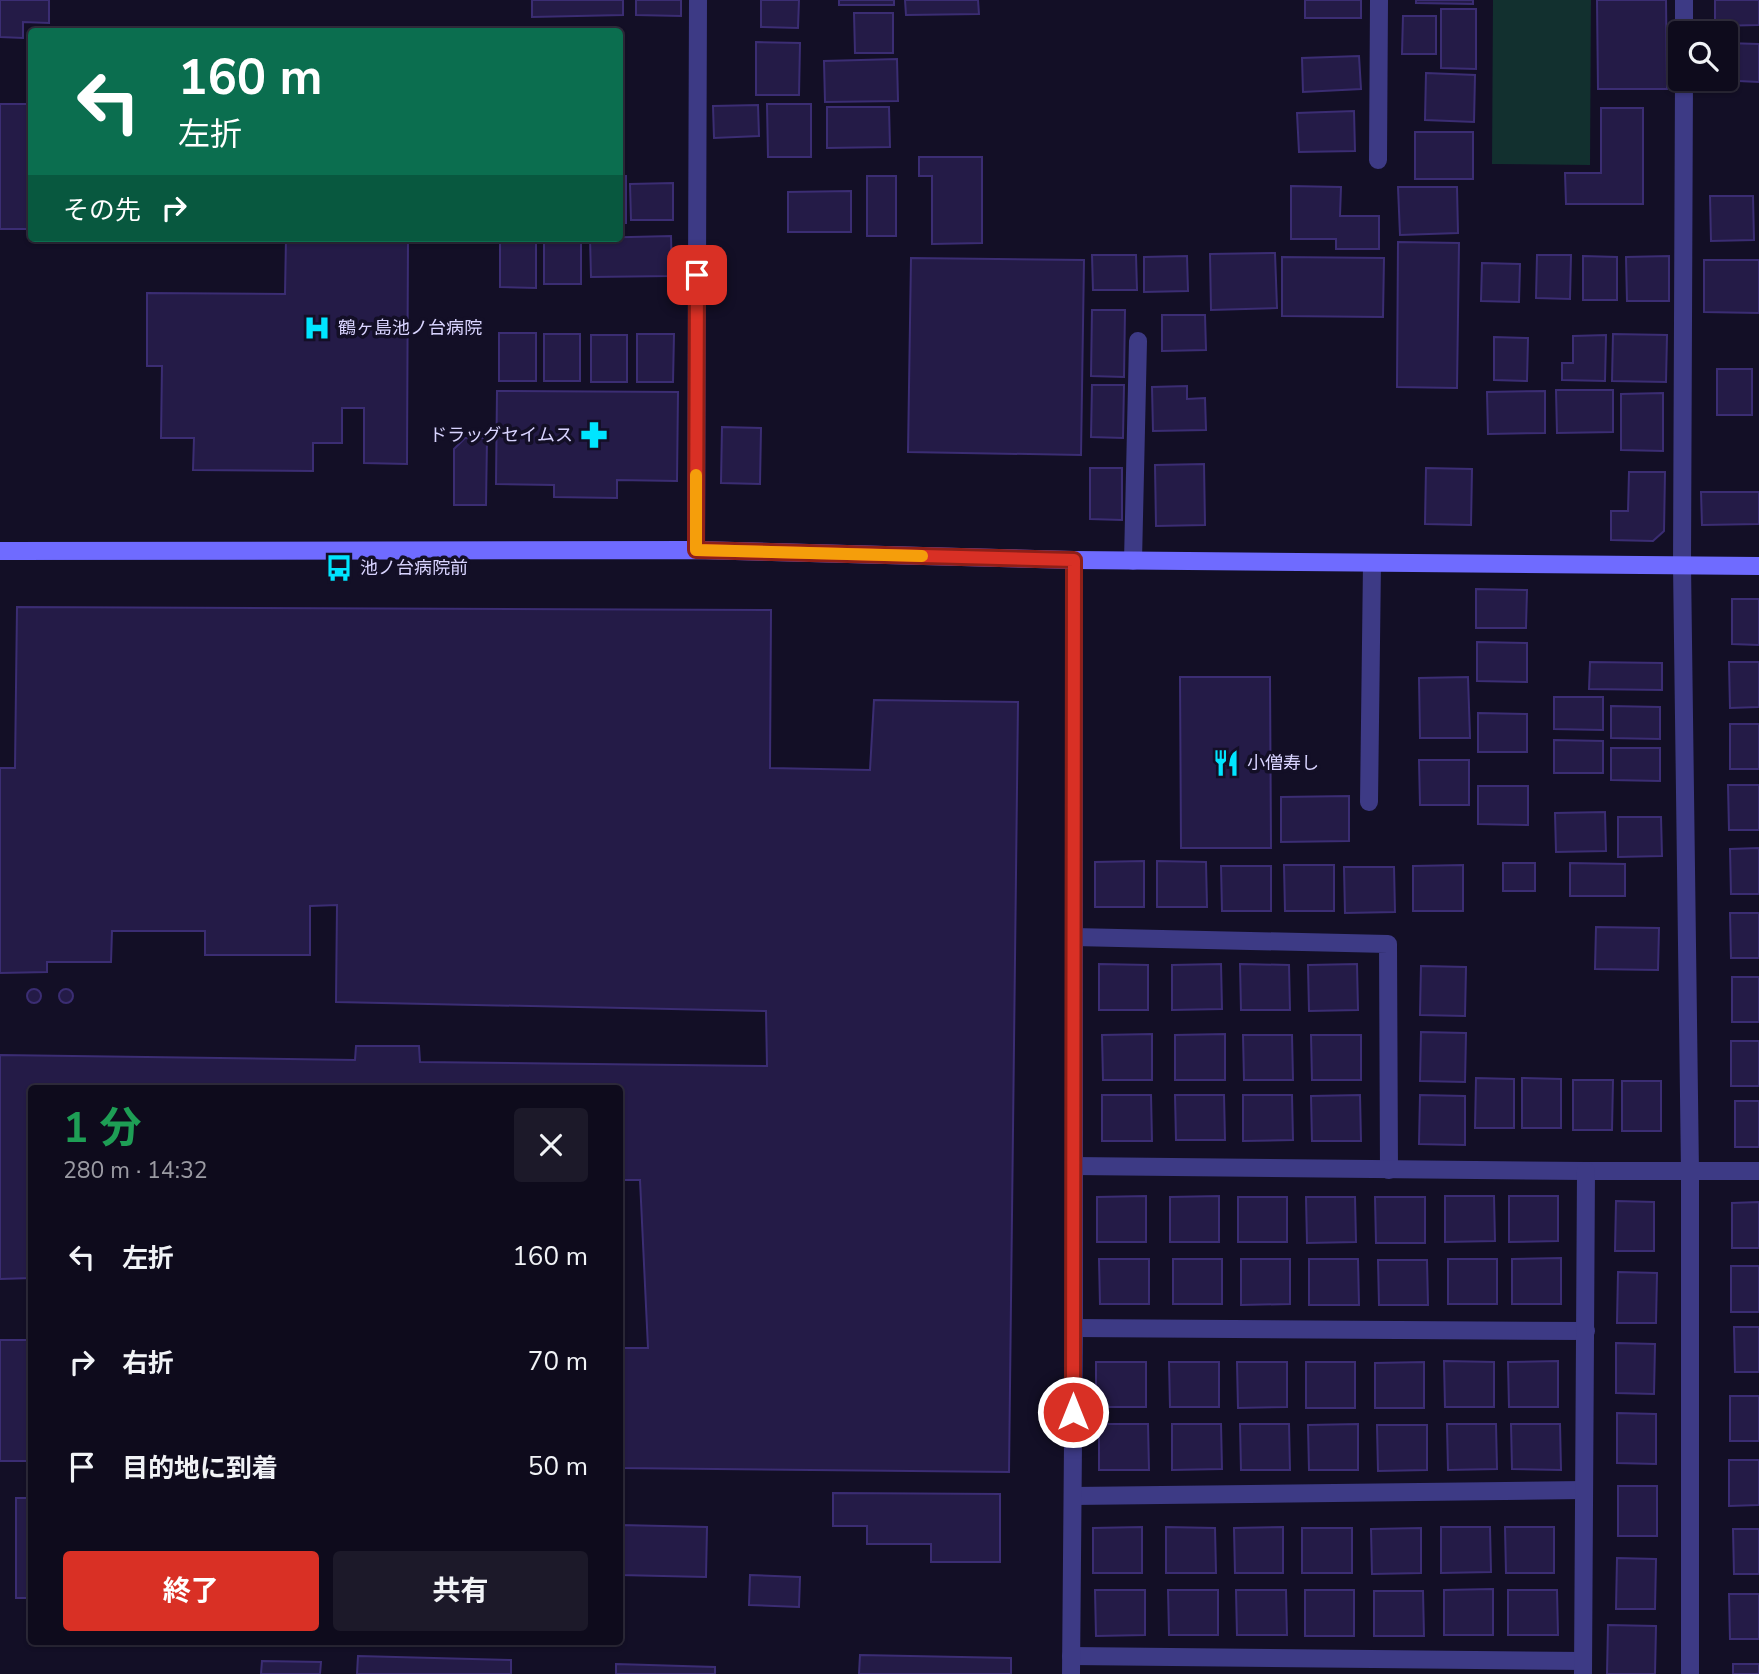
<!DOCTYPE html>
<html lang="ja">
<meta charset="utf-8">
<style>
body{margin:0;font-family:"Nunito Sans","Noto Sans JP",sans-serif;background:#1c1929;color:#f1f3f6;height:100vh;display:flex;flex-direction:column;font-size:26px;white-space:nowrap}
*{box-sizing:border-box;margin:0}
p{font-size:23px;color:#9b9ba3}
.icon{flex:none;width:38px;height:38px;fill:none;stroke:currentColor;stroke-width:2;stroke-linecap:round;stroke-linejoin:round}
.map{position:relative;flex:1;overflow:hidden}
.panel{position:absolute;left:28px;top:1085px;width:595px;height:560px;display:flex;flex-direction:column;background:#0e0b1c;border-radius:7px;box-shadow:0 2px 5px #0004,0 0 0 2px #2e2b3b}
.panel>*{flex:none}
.top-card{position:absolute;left:28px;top:28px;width:595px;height:214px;border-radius:7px;box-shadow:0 2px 5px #0004,0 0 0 2px #2e2b3b;background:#0b6e4f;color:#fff;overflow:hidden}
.fabs{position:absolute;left:1668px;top:21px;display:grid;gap:14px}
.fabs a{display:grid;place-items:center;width:70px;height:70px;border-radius:7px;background:#0e0b1c;box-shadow:0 2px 5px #0004,0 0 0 2px #2e2b3b;font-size:35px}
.pin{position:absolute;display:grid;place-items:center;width:60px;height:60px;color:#fff;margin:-30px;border-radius:14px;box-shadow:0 4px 10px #0006}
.me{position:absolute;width:77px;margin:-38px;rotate:0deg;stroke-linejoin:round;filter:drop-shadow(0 0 5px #0008)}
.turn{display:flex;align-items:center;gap:24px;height:147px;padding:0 35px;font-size:32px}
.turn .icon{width:91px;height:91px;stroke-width:2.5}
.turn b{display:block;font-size:49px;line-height:60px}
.then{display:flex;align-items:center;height:66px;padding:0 35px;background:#0003;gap:14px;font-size:26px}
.round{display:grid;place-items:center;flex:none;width:74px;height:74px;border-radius:7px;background:#1c1929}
.overview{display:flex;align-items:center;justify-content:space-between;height:119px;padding:0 35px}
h1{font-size:42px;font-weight:700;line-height:52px;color:#1e9e55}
.cta{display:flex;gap:14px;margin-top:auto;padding:14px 35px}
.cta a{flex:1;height:80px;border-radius:7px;background:#d93025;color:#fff;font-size:28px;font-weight:700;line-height:80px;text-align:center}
.cta a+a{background:#1c1929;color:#f1f3f6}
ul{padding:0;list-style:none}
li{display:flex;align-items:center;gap:21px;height:105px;padding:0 35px}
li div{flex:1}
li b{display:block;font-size:26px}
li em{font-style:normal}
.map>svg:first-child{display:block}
</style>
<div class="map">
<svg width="1759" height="1674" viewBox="0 0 1759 1674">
<rect width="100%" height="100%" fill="#130f26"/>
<!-- park -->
<polygon fill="#12302f" points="1493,0 1591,0 1590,165 1492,164"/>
<!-- building -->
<g fill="#241b47" stroke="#3b2d73" stroke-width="2">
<polygon points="0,0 49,0 49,23 23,22 23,38 0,37"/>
<polygon points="532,0 623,0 623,15 532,17"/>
<polygon points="636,0 681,0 681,16 636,15"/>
<polygon points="761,0 799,0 798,28 761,27"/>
<rect x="839" y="0" width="55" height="5"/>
<polygon points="905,0 978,0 979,14 906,15"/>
<rect x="1305" y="0" width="56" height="18"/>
<polygon points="1416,0 1473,0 1473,4 1416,3"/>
<polygon points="1597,0 1666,0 1667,89 1598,89"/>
<polygon points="1715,0 1759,0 1759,25 1715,26"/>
<polygon points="1441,9 1476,9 1476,69 1441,68"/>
<polygon points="854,13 893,13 893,53 855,53"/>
<polygon points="1403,16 1436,16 1436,54 1402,54"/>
<polygon points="756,42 800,43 799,95 756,95"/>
<polygon points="1726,43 1759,44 1759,82 1718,80 1718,79 1726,79"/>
<polygon points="1359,56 1361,89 1303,92 1302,58"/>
<polygon points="897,59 898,101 825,102 824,61"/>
<polygon points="1426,73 1475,75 1474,122 1425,120"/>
<rect x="0" y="104" width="32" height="125"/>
<polygon points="767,104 811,104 811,157 768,157"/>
<polygon points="758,105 759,136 714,138 713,106"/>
<polygon points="827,107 889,107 890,147 827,148"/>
<polygon points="1601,108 1643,108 1643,204 1566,204 1565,173 1601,173"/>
<polygon points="1354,111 1355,151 1299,152 1297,113"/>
<rect x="1415" y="132" width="58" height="47"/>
<polygon points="919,157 982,157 982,243 932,244 932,176 919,176"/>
<rect x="620" y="176" width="6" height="47"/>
<rect x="867" y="176" width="29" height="60"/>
<polygon points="673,183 673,220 631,220 630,184"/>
<polygon points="1291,186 1341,187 1340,216 1379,216 1379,249 1336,249 1336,239 1291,239"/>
<polygon points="1398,187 1457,187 1458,233 1400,235"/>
<polygon points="851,191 851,232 788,232 788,192"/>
<polygon points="1710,196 1753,196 1754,240 1711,241"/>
<polygon points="671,236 672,276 591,277 590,238"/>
<polygon points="286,238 408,238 407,464 364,463 364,408 342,408 342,443 313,443 313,471 193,470 194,438 161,438 162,366 147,366 147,293 285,294"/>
<rect x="544" y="238" width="37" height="46"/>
<polygon points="500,239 536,240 536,288 500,287"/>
<polygon points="1398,242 1459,243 1457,388 1397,387"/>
<polygon points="1275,253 1277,308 1211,310 1210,254"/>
<polygon points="1092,255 1136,255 1137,290 1093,290"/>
<polygon points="1537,255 1571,255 1570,299 1536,298"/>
<polygon points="1187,256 1188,291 1144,292 1144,257"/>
<polygon points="1583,256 1617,257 1617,300 1583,300"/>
<polygon points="1669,256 1669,301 1627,301 1626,257"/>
<polygon points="1282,257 1384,258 1383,317 1282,316"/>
<polygon points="911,258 1084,260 1081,455 908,452"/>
<polygon points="1704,260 1759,260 1759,313 1704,312"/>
<polygon points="1482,263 1520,264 1519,302 1481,301"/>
<polygon points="1092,310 1125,310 1124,377 1091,376"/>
<polygon points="1162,315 1205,315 1206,350 1162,351"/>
<rect x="499" y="333" width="37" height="48"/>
<rect x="544" y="334" width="36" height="47"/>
<polygon points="637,334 674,334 673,382 637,382"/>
<polygon points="1613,334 1667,335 1666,382 1612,381"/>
<rect x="591" y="335" width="36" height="47"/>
<polygon points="1606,335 1605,381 1562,380 1562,363 1573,363 1573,336"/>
<polygon points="1494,337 1528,338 1527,381 1494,380"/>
<rect x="1717" y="369" width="35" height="46"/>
<polygon points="1092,385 1124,385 1123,438 1091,437"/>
<polygon points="1187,386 1187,399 1205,398 1206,430 1153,431 1152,387"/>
<polygon points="1556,390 1613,390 1613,432 1557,433"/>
<polygon points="497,391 678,392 677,481 617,480 617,498 554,497 554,485 496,484"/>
<polygon points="1545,391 1545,433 1488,434 1487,392"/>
<polygon points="1663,393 1663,451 1621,450 1621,394"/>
<polygon points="722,427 761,428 760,484 721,483"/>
<polygon points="465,438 487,438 486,505 454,505 454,449"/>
<polygon points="1204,464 1205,525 1156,526 1155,465"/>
<polygon points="1090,468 1122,468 1122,520 1090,519"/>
<polygon points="1426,468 1472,469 1471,525 1425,524"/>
<polygon points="1629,472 1665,472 1664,531 1653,541 1611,540 1611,511 1628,511"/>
<polygon points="1701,492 1759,492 1759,524 1702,525"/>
<polygon points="1476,589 1527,590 1526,628 1476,628"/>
<polygon points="1732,599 1759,599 1759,645 1732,644"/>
<polygon points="17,607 771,610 770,768 870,770 874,700 1018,702 1009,1472 620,1468 620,1348 648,1348 640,1180 620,1180 620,1088 32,1088 32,1278 0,1279 0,1055 355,1060 356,1046 419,1046 420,1062 767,1066 766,1011 336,1002 337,905 310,906 310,955 205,955 205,931 112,931 111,962 47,962 47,972 0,973 0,768 15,768"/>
<polygon points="1477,642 1527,643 1527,682 1477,681"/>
<polygon points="1590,662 1662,663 1662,690 1589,689"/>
<polygon points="1729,662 1759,662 1759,707 1730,708"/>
<polygon points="1180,677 1270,677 1271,848 1181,848"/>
<polygon points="1468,677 1470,738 1420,738 1419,678"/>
<polygon points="1554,697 1603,697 1603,730 1554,729"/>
<polygon points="1611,706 1660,707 1660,739 1611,738"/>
<polygon points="1478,713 1527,714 1527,752 1478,752"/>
<rect x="1730" y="724" width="29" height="45"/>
<polygon points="1554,740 1603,741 1603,773 1554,773"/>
<polygon points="1611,748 1660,748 1660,781 1611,780"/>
<polygon points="1419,760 1469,760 1469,805 1420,805"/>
<polygon points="1728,785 1759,785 1759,830 1729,830"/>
<polygon points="1478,786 1528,786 1528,825 1478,824"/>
<polygon points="1349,796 1349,841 1281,842 1281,797"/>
<polygon points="1605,812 1606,851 1556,852 1555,813"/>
<polygon points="1618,817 1661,817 1662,856 1618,857"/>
<polygon points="1759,848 1759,894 1731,894 1730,849"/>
<polygon points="1144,861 1144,907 1095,907 1095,862"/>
<polygon points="1157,861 1206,862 1207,907 1157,907"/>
<rect x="1503" y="863" width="32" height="28"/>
<polygon points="1570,863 1625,864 1625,896 1570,896"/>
<polygon points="1284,865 1334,865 1334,911 1285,911"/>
<polygon points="1463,865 1463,911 1413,911 1413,866"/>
<polygon points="1221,866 1271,866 1271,911 1222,911"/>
<polygon points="1344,867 1394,867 1395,912 1345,913"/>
<polygon points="1730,913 1759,913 1759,958 1731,958"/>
<polygon points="1596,927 1659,928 1658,970 1595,969"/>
<polygon points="1099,964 1148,965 1148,1010 1099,1010"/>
<polygon points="1221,964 1222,1009 1172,1010 1172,965"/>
<polygon points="1240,964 1289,965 1290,1010 1241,1010"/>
<polygon points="1357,964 1358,1010 1309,1011 1308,965"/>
<polygon points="1421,966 1466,967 1465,1016 1420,1015"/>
<rect x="1732" y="977" width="27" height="45"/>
<circle cx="66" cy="996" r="7"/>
<circle cx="34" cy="996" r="7"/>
<polygon points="1421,1032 1466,1033 1465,1082 1420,1081"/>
<polygon points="1152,1034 1152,1080 1103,1080 1102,1035"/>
<polygon points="1225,1034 1225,1080 1175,1080 1175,1035"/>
<polygon points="1243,1035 1292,1035 1293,1080 1244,1080"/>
<polygon points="1311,1035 1361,1035 1361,1080 1312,1080"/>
<rect x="1731" y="1041" width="28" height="45"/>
<polygon points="1476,1078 1514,1079 1514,1128 1475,1128"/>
<polygon points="1522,1078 1561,1079 1561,1128 1522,1128"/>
<polygon points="1573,1080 1613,1080 1612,1130 1573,1130"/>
<rect x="1622" y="1081" width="39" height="50"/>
<polygon points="1102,1095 1151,1095 1152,1141 1102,1141"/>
<polygon points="1175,1095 1224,1095 1225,1140 1176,1140"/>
<polygon points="1243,1095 1292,1095 1293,1140 1243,1141"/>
<polygon points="1360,1095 1361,1141 1312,1141 1311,1096"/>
<polygon points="1420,1095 1465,1096 1465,1145 1419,1144"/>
<rect x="1735" y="1101" width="24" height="46"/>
<polygon points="1146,1196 1146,1242 1097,1242 1097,1197"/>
<polygon points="1219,1196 1219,1242 1170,1242 1170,1197"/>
<polygon points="1445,1196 1494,1196 1495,1241 1445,1242"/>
<polygon points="1509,1196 1558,1196 1558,1241 1509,1242"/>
<rect x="1238" y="1197" width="49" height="45"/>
<polygon points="1306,1197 1355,1197 1356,1242 1307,1243"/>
<polygon points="1375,1197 1425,1197 1425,1243 1376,1243"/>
<polygon points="1616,1201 1654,1202 1654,1251 1615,1251"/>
<polygon points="1759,1202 1759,1248 1732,1248 1732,1203"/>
<polygon points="1561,1258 1561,1304 1512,1304 1512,1259"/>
<polygon points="1099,1259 1149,1259 1149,1304 1100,1304"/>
<rect x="1173" y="1259" width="49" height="45"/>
<polygon points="1241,1259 1290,1259 1290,1304 1241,1305"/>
<polygon points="1309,1259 1358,1259 1359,1305 1309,1305"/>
<rect x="1448" y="1259" width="49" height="45"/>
<polygon points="1378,1260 1427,1260 1428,1305 1379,1305"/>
<rect x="1731" y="1266" width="28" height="46"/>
<polygon points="1618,1272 1657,1273 1656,1323 1617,1323"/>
<polygon points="1734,1327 1759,1327 1759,1372 1735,1372"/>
<rect x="0" y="1340" width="32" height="121"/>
<polygon points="1616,1343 1655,1344 1654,1394 1616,1393"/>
<polygon points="1444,1361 1494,1362 1494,1407 1445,1407"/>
<polygon points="1558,1361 1558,1407 1509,1407 1508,1362"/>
<rect x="1096" y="1362" width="50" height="45"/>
<polygon points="1169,1362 1219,1362 1219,1407 1170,1407"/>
<polygon points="1237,1362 1287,1362 1287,1407 1238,1408"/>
<rect x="1306" y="1362" width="49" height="46"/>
<polygon points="1424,1362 1424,1408 1375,1408 1375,1363"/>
<rect x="1730" y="1396" width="29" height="45"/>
<polygon points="1617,1413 1656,1414 1656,1464 1617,1463"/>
<polygon points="1099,1424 1148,1424 1149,1470 1099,1470"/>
<polygon points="1172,1424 1221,1424 1222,1469 1172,1470"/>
<polygon points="1240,1424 1289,1424 1290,1470 1241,1470"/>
<polygon points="1358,1424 1358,1470 1309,1470 1308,1425"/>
<polygon points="1447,1424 1496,1424 1497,1469 1448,1470"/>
<polygon points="1511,1424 1560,1424 1561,1470 1512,1469"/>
<polygon points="1377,1425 1427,1425 1427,1470 1378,1471"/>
<polygon points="1729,1460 1759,1460 1759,1505 1729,1506"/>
<rect x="1618" y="1486" width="39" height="50"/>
<polygon points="833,1493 1000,1494 1000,1562 931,1562 931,1544 867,1544 867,1526 833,1526"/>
<rect x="16" y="1498" width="16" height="100"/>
<polygon points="620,1525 707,1527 706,1577 620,1575"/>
<polygon points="1142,1527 1142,1573 1093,1573 1093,1528"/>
<polygon points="1166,1527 1215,1528 1216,1573 1166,1573"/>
<polygon points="1283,1527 1283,1573 1235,1573 1234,1528"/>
<polygon points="1441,1527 1490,1527 1491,1572 1441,1573"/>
<polygon points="1505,1527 1554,1527 1554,1573 1506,1573"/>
<rect x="1302" y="1528" width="50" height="45"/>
<polygon points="1421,1528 1421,1573 1372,1574 1371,1529"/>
<polygon points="1733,1529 1759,1529 1759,1574 1734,1574"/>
<polygon points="1617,1558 1656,1559 1655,1609 1616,1609"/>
<polygon points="750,1575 800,1577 799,1607 749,1605"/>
<polygon points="1493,1589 1493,1635 1444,1635 1444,1590"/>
<polygon points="1095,1590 1145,1590 1145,1635 1096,1636"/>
<polygon points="1168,1590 1218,1590 1218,1635 1169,1635"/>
<polygon points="1236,1590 1286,1590 1287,1635 1237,1635"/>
<rect x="1305" y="1590" width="49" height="46"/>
<polygon points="1508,1590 1557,1590 1558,1635 1508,1635"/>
<polygon points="1374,1591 1423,1591 1424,1636 1374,1636"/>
<polygon points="1729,1594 1759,1594 1759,1639 1730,1639"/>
<polygon points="1608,1625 1656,1626 1655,1674 1607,1674"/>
<polygon points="860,1655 1011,1658 1011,1674 859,1674"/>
<polygon points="358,1656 511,1660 511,1674 357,1674"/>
<polygon points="262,1661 321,1662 320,1674 261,1674"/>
<polygon points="616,1664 715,1667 715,1674 616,1674"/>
<rect x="1733" y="1664" width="26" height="10"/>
</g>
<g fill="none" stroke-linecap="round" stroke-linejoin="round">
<!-- street -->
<g stroke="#3d3a85" stroke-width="18">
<polyline points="1684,33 1684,0"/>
<polyline points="1684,79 1682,565 1690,1172 1690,1674"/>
<polyline points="1378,160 1379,0"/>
<polyline points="696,550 698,0"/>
<polyline points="1133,561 1138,341"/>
<polyline points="1369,802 1372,563"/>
<polyline points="1074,937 1388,944 1389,1170"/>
<polyline points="1074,1166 1586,1171 1759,1171"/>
<polyline points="1074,1328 1586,1331"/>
<polyline points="1073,1496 1584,1490"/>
<polyline points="1071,1656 1583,1661"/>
<polyline points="1071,1674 1074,1328 1074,560"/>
<polyline points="1583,1674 1586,1171"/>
</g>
<!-- secondary -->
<polyline stroke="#6f6bff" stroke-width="18" points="0,551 696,550 1074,560 1759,566"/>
</g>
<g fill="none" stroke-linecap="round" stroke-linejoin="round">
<defs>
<polyline id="route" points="697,275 696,550 1074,560 1073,1412"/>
</defs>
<!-- route casing -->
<use href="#route" stroke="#8d1f18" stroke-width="18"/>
<!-- route -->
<use href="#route" stroke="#d93025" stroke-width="12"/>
<!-- slow -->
<polyline stroke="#f59e0b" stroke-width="12" points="696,475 696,550 922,556"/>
</g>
<!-- icons -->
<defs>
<symbol id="hospital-bare" viewBox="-9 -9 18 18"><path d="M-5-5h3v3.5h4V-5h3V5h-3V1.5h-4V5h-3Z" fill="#00e5ff" stroke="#130f26" stroke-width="2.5" paint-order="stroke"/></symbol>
<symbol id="pharmacy-bare" viewBox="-9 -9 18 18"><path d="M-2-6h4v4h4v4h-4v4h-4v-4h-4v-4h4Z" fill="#00e5ff" stroke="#130f26" stroke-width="2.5" paint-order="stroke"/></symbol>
<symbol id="bus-bare" viewBox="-9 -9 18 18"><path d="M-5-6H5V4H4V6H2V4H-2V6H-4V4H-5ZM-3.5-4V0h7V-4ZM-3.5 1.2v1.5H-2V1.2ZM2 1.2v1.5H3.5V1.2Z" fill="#00e5ff" stroke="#130f26" stroke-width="2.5" paint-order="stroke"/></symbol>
<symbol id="restaurant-bare" viewBox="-9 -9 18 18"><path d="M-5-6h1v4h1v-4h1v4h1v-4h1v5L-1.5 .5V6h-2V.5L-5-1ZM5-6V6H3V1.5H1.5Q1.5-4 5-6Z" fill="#00e5ff" stroke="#130f26" stroke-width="2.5" paint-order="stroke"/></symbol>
</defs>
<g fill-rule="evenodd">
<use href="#hospital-bare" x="298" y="309" width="38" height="38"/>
<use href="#pharmacy-bare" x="575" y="416" width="38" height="38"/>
<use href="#bus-bare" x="320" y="549" width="38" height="38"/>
<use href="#restaurant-bare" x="1207" y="744" width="38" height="38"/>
</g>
<g text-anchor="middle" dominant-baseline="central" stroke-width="7" stroke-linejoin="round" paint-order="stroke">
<!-- poi labels -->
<g font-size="18" fill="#d9d4ff" stroke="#130f26" text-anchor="start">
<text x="338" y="328">鶴ヶ島池ノ台病院</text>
<text x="573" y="435" text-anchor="end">ドラッグセイムス</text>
<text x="360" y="568">池ノ台病院前</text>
<text x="1247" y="763">小僧寿し</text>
</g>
</g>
</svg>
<div class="fabs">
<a><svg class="icon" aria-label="search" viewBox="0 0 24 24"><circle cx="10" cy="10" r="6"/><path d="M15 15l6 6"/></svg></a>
</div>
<div class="pin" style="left:697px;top:275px;background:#d93025"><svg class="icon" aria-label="arrive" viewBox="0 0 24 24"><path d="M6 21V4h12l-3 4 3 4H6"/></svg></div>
<svg class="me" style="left:1073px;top:1412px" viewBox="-20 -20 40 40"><circle r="17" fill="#d93025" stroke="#fff" stroke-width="3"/><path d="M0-11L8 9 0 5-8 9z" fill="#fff"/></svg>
<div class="top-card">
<div class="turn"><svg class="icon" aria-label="left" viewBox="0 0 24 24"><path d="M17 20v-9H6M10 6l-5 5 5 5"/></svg><div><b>160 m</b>左折</div></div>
<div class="then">その先<svg class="icon" aria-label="right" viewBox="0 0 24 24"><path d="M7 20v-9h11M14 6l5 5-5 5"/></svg></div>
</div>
<section class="panel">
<div class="overview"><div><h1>1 分</h1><p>280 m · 14:32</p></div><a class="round"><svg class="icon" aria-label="close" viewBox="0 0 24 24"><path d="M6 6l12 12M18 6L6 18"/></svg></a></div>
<ul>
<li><svg class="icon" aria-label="left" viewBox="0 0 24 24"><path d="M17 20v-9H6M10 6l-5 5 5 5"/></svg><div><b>左折</b></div><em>160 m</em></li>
<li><svg class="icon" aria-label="right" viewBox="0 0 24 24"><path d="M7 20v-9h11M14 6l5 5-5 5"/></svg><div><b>右折</b></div><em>70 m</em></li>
<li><svg class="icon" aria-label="arrive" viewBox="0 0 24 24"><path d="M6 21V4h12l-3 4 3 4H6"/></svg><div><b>目的地に到着</b></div><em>50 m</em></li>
</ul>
<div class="cta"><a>終了</a><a>共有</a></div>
</section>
</div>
